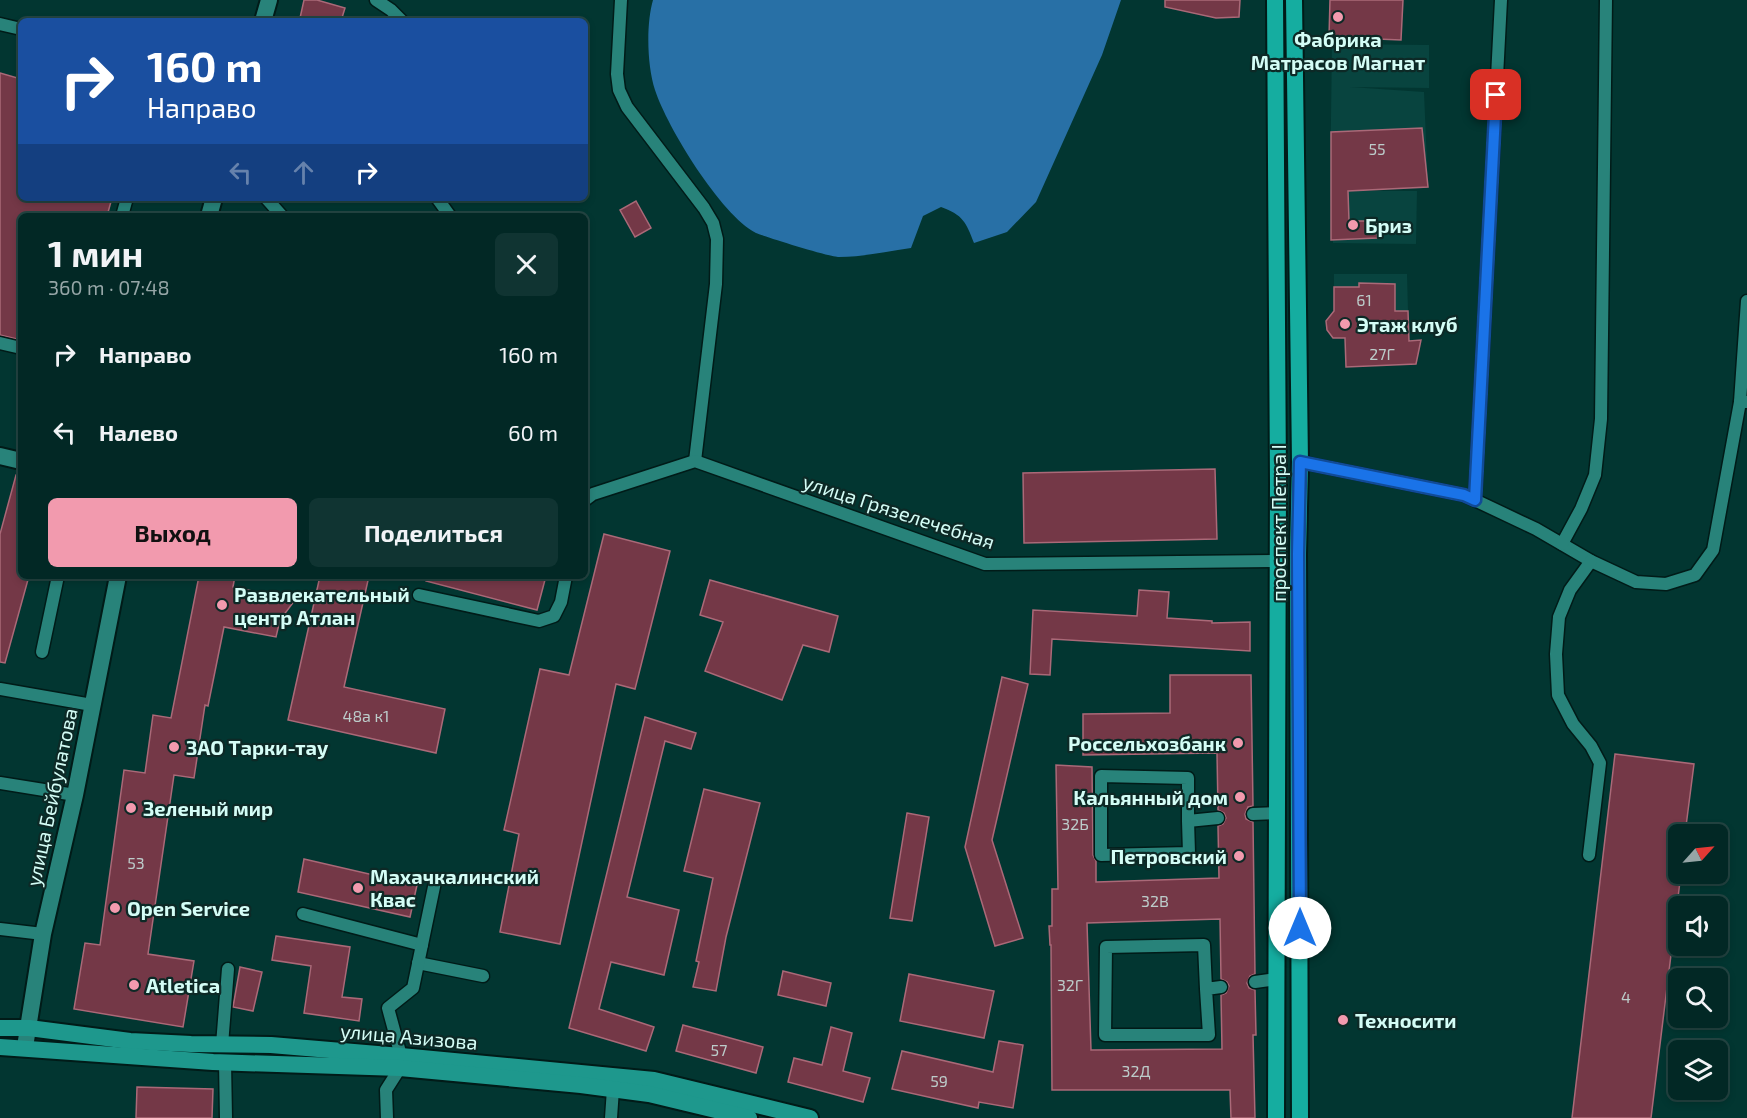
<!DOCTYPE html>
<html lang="ru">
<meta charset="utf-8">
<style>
body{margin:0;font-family:"Exo 2",sans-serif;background:#103432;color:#f1f3f6;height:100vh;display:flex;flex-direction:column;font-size:22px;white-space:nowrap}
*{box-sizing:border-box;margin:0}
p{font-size:20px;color:#96a6a7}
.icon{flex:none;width:33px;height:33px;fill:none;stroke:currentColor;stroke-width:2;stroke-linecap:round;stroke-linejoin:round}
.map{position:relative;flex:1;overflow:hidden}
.panel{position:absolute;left:18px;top:213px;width:570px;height:366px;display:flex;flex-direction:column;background:#022825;border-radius:9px;box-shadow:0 3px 9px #0003,0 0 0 2px #234442}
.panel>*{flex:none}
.hud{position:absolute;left:18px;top:18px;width:570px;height:183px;border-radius:9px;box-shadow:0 3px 9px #0003,0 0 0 2px #234442;background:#1a4fa0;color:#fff;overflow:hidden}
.needle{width:39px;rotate:63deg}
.controls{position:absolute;left:1668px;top:824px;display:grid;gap:12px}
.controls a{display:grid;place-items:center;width:60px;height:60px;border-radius:9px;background:#022825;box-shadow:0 3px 9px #0003,0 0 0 2px #234442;font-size:30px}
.pin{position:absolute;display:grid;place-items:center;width:51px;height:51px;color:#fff;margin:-26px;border-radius:12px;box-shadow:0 3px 9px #0006}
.me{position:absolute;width:66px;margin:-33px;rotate:0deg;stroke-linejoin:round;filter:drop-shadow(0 0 4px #0008)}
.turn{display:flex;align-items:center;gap:21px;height:126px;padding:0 30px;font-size:27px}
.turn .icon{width:78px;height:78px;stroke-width:2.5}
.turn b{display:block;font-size:42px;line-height:51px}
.lanes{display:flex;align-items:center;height:57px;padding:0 30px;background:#0003;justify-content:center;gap:30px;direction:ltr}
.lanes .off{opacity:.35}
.round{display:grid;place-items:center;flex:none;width:63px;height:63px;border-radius:9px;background:#103432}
.overview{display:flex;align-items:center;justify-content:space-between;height:102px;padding:0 30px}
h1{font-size:36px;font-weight:700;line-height:45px}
.button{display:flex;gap:12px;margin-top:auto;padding:12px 30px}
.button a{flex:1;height:69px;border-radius:9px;background:#f29aae;color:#111;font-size:24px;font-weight:700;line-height:69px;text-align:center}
.button a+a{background:#103432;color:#f1f3f6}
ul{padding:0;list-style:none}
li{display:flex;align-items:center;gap:18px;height:78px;padding:0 30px}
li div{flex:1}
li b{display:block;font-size:22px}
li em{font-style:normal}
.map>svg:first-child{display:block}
</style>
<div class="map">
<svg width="1747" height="1118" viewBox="0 0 1747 1118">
<rect width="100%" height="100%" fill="#023631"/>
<!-- built -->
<g fill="#08443f">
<polygon points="1332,44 1429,45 1429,88 1350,87 1424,92 1428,187 1351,191 1417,191 1416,244 1333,243 1330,191"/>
<polygon points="1334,274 1407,274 1408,311 1334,311"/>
</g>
<!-- water -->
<path fill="#2870a6" d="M653,0H1121L1102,55L1036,202L1007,232L974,243C966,222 963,215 941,207L923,216L911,248C888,251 863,257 839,257C830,257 766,237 756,233C721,215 667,127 655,90C647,66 646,24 653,0Z"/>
<!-- building -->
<g fill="#743847" stroke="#aa6978" stroke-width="1.5" fill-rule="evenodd">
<polygon points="304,0 317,0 345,8 341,21 311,21 300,18"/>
<polygon points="1165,0 1240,0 1239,17 1216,18 1165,7"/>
<polygon points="1330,0 1403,0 1401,40 1329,37"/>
<polygon points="0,73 21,79 21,198 112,198 107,216 21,216 21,340 0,335"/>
<polygon points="1422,128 1428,187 1348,191 1349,221 1376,221 1377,238 1331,240 1331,132"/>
<polygon points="636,201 651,228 635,237 620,210"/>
<polygon points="1359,283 1395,284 1395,311 1408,311 1409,341 1421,340 1416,364 1346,367 1345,338 1333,338 1327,330 1326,321 1334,311 1334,287 1359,287"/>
<polygon points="1215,469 1217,539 1024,543 1023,473"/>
<polygon points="16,475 21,476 21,576 29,576 5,663 0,662 0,534"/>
<polygon points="604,534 670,551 635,689 616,684 560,944 500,932 519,834 504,830 540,669 569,675"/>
<polygon points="199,576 235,576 233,587 295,600 280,620 276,637 224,627 208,706 205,705 194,778 174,775 148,954 194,961 183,1027 74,1009 85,943 100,945 124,770 145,773 153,715 171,718"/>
<polygon points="320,576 369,576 344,687 445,709 436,753 288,720"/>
<polygon points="427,576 546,576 537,610 426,581"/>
<polygon points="710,580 838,616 829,652 803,645 782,700 705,671 723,622 700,615"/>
<polygon points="1139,590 1169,592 1167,618 1212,621 1212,623 1250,622 1250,651 1052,639 1050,675 1030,674 1033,610 1137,616"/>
<path d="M1170,675H1251L1253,806L1248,807L1245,814L1246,819L1253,822L1255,974L1250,976L1247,983L1249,988L1255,990L1256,1035H1253L1255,1118H1231L1230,1090H1052L1051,945H1050L1049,926H1052V889H1058L1056,765L1092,767L1093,855L1096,861V882L1219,878L1218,826L1223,824L1226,818L1224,813L1218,810L1217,753L1083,755V714L1170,713ZM1220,919L1221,979L1227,982L1229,986L1226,993L1221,995L1222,1049L1091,1050L1087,923Z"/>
<polygon points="1002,677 1028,684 992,840 1023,938 995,946 965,847"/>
<polygon points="645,717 696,733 691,749 665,741 627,897 679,910 664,975 611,962 599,1009 654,1027 646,1051 569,1028"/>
<polygon points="1615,754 1694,764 1685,834 1678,834 1678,873 1681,873 1651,1118 1572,1118"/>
<polygon points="704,789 760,803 726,937 716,991 693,987 699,962 696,961 713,878 684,871"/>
<polygon points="907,813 929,817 912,921 890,918"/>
<polygon points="304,859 417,885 410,917 298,892"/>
<polygon points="276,936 350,947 342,997 362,999 359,1021 304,1013 311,966 272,960"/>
<polygon points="240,967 262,972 253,1011 233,1007"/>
<polygon points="783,971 831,983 826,1006 778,995"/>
<polygon points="909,974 994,991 984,1038 900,1021"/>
<polygon points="683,1025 763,1047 756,1073 676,1051"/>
<polygon points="831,1027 852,1033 843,1071 870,1078 863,1102 788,1082 794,1058 822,1065"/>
<polygon points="999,1041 1023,1045 1013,1108 979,1102 978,1108 892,1089 902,1051 993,1072"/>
<polygon points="137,1087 213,1089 212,1118 136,1118"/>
</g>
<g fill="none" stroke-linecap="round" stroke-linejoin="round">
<defs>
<g id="service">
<polyline points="376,0 391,10 402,21"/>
<polyline points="621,0 617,74 619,90 627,107 704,208 713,223 717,239 716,284 695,461"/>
<polyline points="0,24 21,29"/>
<polyline points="266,198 282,216"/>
<polyline points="437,198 450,216"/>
<polyline points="122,216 127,198"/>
<polyline points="0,343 21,348"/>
<polyline points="1740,402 1747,301"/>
<polyline points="1300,462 1464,495 1536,529 1591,561 1636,582 1666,584 1695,575 1713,550 1740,402 1747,402"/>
<polyline points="585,500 593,494 695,461 985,564 1277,561"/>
<polyline points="1475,500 1501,0"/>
<polyline points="1562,544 1581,509 1595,475 1601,419 1606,0"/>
<polyline points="419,595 539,621 554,616 561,602 566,576"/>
<polyline points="42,652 58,576"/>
<polyline points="0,689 92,705"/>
<polyline points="0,783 75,795"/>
<polyline points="1253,814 1277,813"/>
<polyline points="1188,821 1188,778 1101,776 1101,855 1189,853 1188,821 1218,818"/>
<polyline points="1589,855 1600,763 1591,746 1573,724 1558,695 1556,654 1559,617 1570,590 1591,561"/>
<polyline points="303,914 422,945"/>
<polyline points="0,929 43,934"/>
<polyline points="418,963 483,976"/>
<polyline points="1255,982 1276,979"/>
<polyline points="1206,989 1204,945 1106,947 1105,1035 1209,1035 1206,989 1221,987"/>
<polyline points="222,1045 228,969"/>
<polyline points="225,1062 226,1118"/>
<polyline points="387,1118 386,1090 400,1068 401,1056 388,1008 413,988 435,882"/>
<polyline points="611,1118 613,1089"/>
</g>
<g id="minor">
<polyline points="263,21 269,0"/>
<polyline points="209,216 214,198"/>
<polyline points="0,456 21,461"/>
<polyline points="25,1047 43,934 75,795 118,576"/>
</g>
<g id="secondary">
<polyline points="0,1028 29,1028 130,1041 191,1044 271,1045 401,1056 654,1080 810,1118"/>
<polyline points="0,1047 213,1062 400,1068 581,1085 649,1094 749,1118"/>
</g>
<g id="primary">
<polyline points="1275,0 1278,483 1276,1118"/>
<polyline points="1294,0 1300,462 1298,554 1300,1118"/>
</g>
</defs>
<!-- service casing -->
<use href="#service" stroke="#011b18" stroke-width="15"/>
<!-- minor casing -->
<use href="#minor" stroke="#011b18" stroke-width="20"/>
<!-- secondary casing -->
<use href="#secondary" stroke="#011b18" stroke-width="20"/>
<!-- primary casing -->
<use href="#primary" stroke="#011b18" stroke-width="20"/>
<!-- service -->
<use href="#service" stroke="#28837a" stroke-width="12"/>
<!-- minor -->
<use href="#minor" stroke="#28837a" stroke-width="16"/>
<!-- secondary -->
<use href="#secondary" stroke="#1e988d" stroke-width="16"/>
<!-- primary -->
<use href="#primary" stroke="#15ada0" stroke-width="16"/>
</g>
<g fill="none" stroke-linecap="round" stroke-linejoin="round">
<defs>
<polyline id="route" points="1300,928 1298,554 1300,462 1464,495 1475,500 1496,95"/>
</defs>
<!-- route casing -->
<use href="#route" stroke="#114b97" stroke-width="15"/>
<!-- route -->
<use href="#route" stroke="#1a73e8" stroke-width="10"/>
</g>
<!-- markers -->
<g fill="#f29aae" stroke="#0d2926" stroke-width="2">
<circle cx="1338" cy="17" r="6"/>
<circle cx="1353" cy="225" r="6"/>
<circle cx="1345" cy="324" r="6"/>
<circle cx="222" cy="605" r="6"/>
<circle cx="1238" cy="743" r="6"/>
<circle cx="174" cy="747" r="6"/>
<circle cx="1240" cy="797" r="6"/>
<circle cx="131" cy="808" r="6"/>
<circle cx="1239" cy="856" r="6"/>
<circle cx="358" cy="888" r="6"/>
<circle cx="115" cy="908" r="6"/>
<circle cx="134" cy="985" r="6"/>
<circle cx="1343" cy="1020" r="6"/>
</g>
<g text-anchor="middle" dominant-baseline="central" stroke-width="4.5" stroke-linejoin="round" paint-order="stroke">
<!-- number labels -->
<g font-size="16" fill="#bcccca">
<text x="1377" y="148">55</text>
<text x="1364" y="299">61</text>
<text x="1382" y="353">27Г</text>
<text x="366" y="715">48а к1</text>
<text x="1075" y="823">32Б</text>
<text x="136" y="862">53</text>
<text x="1155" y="900">32В</text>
<text x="1070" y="984">32Г</text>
<text x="1626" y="996">4</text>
<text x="719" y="1049">57</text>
<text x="1136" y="1070">32Д</text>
<text x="939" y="1080">59</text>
</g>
<!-- poi labels -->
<g font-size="20" font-weight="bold" fill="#d4fdf6" stroke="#0d2926" text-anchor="start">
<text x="1338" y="39" text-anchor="middle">Фабрика<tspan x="1338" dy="23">Матрасов Магнат</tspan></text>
<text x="1365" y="225">Бриз</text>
<text x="1357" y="324">Этаж клуб</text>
<text x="234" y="594">Развлекательный<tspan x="234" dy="23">центр Атлан</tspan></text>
<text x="1226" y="743" text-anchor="end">Россельхозбанк</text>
<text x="186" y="747">ЗАО Тарки-тау</text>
<text x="1228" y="797" text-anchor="end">Кальянный дом</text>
<text x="143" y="808">Зеленый мир</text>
<text x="1227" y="856" text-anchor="end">Петровский</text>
<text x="370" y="876">Махачкалинский<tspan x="370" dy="23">Квас</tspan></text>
<text x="127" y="908">Open Service</text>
<text x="146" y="985">Atletica</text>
<text x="1355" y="1020">Техносити</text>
</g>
<!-- street labels -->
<g font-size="20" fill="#d4fdf6" stroke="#0d2926">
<text transform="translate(899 511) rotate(18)">улица Грязелечебная</text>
<text transform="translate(1278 523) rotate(-90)">проспект Петра I</text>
<text transform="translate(51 797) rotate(-78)">улица Бейбулатова</text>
<text transform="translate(409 1036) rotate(5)">улица Азизова</text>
</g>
</g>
</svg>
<div class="controls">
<a><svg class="needle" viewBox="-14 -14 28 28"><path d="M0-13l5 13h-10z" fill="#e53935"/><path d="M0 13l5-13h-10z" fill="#96a6a7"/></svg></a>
<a><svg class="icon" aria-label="sound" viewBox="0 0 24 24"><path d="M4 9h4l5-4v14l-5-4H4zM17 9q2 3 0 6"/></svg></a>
<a><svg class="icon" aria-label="search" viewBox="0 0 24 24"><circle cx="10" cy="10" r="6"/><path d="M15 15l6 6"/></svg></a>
<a><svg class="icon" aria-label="layers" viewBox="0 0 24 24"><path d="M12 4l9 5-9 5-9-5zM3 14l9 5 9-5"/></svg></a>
</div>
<div class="pin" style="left:1496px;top:95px;background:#d93025"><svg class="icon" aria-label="arrive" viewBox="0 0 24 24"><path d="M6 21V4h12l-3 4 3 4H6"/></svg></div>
<svg class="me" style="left:1300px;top:928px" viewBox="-20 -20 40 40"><circle r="19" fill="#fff"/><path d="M0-13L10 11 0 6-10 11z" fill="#1a73e8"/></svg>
<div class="hud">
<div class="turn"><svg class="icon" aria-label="right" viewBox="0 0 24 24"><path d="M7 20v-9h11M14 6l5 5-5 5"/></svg><div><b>160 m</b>Направо</div></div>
<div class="lanes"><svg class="icon off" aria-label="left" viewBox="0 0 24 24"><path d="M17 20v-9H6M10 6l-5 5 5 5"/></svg><svg class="icon off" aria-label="ahead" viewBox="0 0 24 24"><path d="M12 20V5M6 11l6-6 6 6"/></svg><svg class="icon" aria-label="right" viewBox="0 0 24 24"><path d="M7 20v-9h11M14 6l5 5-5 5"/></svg></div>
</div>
<section class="panel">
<div class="overview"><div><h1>1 мин</h1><p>360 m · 07:48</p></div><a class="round"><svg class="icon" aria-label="close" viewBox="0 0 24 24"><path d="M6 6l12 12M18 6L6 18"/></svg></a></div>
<ul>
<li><svg class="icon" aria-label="right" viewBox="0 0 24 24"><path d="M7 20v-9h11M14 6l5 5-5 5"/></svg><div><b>Направо</b></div><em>160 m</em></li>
<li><svg class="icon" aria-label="left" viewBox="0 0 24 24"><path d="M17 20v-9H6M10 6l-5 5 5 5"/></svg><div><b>Налево</b></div><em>60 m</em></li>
</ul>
<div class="button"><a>Выход</a><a>Поделиться</a></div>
</section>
</div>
